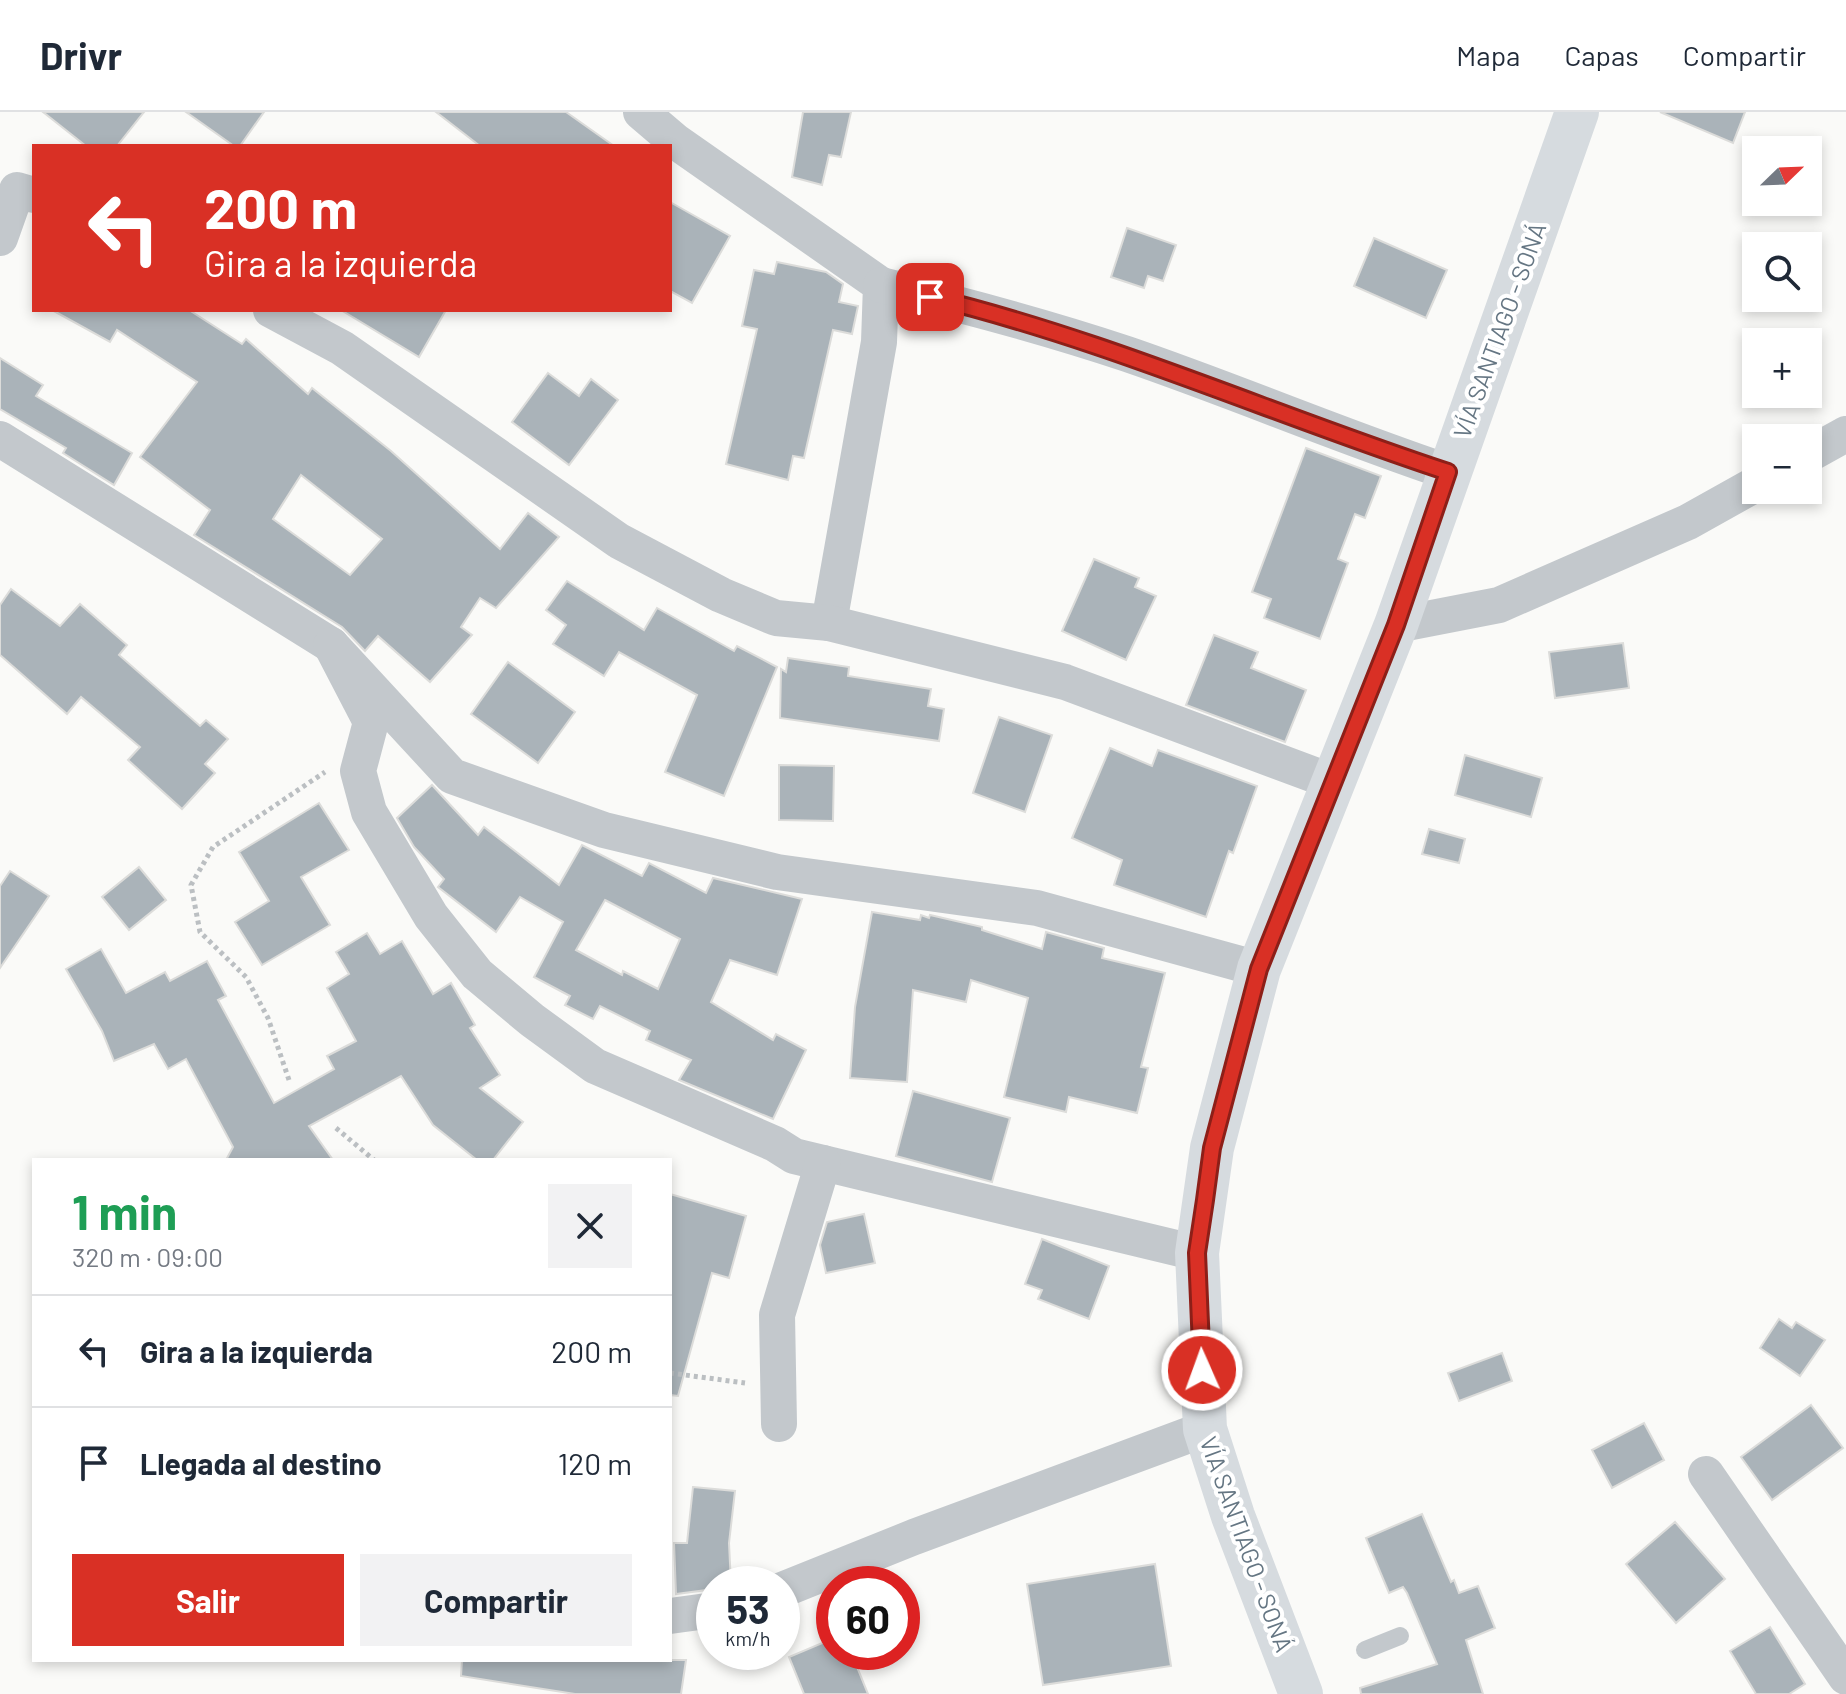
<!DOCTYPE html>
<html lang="es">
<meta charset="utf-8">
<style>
body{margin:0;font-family:Barlow,sans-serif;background:#f2f2f3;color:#1f2937;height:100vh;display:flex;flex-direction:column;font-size:30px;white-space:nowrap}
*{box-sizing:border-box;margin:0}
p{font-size:26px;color:#747a83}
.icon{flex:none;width:44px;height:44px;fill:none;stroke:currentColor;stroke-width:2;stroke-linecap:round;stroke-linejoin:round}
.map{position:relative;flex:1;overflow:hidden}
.sheet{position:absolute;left:32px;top:1046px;width:640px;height:504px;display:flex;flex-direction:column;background:#fff;border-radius:0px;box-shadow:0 4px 12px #0003}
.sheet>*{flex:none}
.guide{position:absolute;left:32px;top:32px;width:640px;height:168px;border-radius:0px;box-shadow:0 4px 12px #0003;background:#d93025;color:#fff;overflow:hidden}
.needle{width:52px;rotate:67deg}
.fabs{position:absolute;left:1742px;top:24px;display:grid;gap:16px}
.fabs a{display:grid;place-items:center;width:80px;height:80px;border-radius:0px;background:#fff;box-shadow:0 4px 12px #0003;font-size:40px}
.speed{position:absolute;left:696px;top:1454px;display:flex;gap:16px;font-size:40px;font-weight:700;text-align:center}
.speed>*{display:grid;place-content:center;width:104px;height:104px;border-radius:50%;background:#fff;box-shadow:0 4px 12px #0003;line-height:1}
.speed small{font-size:20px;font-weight:400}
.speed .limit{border:12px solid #d22;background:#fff;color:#111}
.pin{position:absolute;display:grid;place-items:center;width:68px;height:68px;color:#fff;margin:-34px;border-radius:16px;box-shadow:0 4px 12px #0006}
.me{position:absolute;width:88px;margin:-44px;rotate:358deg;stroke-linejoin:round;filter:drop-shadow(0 0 6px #0008)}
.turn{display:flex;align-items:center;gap:28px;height:168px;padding:0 40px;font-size:36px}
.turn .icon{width:104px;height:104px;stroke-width:2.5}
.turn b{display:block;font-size:56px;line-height:68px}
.round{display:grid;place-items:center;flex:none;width:84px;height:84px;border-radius:0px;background:#f2f2f3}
.summary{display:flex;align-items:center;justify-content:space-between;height:136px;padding:0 40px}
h1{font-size:48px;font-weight:700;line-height:60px;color:#1e9e55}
.button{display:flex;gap:16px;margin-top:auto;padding:16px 40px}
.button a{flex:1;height:92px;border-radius:0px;background:#d93025;color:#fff;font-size:32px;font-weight:700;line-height:92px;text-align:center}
.button a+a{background:#f2f2f3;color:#1f2937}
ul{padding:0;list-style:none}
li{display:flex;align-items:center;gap:24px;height:112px;padding:0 40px;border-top:2px solid #e0e1e3}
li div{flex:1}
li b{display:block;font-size:30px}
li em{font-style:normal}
header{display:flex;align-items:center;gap:48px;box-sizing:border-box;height:112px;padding:0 40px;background:#fff;border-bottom:2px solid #e0e1e3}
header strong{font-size:38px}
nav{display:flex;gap:44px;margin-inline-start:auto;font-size:28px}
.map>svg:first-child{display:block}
</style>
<header>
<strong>Drivr</strong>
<nav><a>Mapa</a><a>Capas</a><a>Compartir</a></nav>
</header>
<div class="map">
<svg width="1846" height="1582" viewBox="0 0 1846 1582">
<rect width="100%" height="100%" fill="#fafaf8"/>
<!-- building -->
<g fill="#aab3b9" stroke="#dcdcda" stroke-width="2" fill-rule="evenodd">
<polygon points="43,0 144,0 117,34 86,34"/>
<polygon points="186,0 264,0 240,34 234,34"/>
<polygon points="436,0 566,0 614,34 480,34"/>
<polygon points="803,0 851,0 841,45 829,43 822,73 792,65"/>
<polygon points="1660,0 1745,0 1733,31"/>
<polygon points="670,90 730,124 692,191 670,179"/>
<polygon points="1127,116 1176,133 1163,169 1148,164 1144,176 1111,165"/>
<polygon points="1374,126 1447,158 1426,206 1354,174"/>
<polygon points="777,150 826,160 843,172 839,190 858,194 852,222 833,218 804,346 793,344 788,368 726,352 757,217 742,214 754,158 774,162"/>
<path d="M52,198H189L242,232L246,227L308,282L312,276L391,339L500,437L528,401L559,425L496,496L480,486L461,515L472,523L430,570L378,524L365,539L342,515L194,423L210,398L140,345L197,270L117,218L110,230ZM301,363L382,427L350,463L273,407Z"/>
<polygon points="341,198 446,198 419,245"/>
<polygon points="0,246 43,273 36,284 132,341 114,373 63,341 66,336 0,297"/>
<polygon points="548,261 579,284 591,267 618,288 569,353 512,310"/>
<polygon points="1306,336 1381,364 1365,406 1355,402 1338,447 1348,451 1320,527 1264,506 1271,487 1252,480"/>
<polygon points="1094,447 1139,466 1135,475 1156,484 1126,548 1062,519"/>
<polygon points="567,469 644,518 657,496 734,539 737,534 777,555 724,684 665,660 697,583 619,540 604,564 553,532 566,513 546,498"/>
<polygon points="11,477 60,514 80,492 127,533 119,543 200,614 206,608 228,627 205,652 215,661 182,697 128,648 140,635 81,585 67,602 0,543 0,493"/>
<polygon points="1214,523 1258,540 1251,556 1306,578 1285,630 1186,593"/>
<polygon points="1623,531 1629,576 1555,586 1549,540"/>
<polygon points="788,546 849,555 848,564 931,577 928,594 944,597 939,629 780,606 781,557 786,560"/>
<polygon points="508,550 575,600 538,651 471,602"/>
<polygon points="999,605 1052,623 1025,700 973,681"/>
<polygon points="1110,636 1152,654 1158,638 1257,674 1233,741 1229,739 1206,805 1114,773 1122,748 1072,726"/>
<polygon points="1465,643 1542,666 1531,705 1455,683"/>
<polygon points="779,653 834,654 833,709 779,708"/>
<path d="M432,673L478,723L484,715L559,773L582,733L642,764L649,751L706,781L713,766L802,787L777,863L730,848L711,890L773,928L776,922L806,938L773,1007L679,968L691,948L646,928L650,919L600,894L593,907L565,893L570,884L534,865L563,810L520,785L496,820L438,775L444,767L414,735L397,706ZM605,788L680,827L658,877L623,859L622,863L576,838Z"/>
<polygon points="319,691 349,738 301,765 330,813 262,853 235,810 269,789 239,740"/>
<polygon points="1429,717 1465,727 1459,751 1422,742"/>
<polygon points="139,755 166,788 129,818 102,785"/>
<polygon points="10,759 49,784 0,856 0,774"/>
<polygon points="872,800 920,808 921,803 929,806 930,803 982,815 982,818 1042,837 1046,820 1104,836 1102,846 1165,861 1141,955 1148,956 1137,1001 1069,985 1066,1000 1004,985 1028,886 971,868 966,890 913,878 907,970 850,966 855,895"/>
<polygon points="367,821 380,842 402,829 433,882 451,871 475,913 470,916 500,963 480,976 523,1010 493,1048 477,1048 433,1013 401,964 309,1014 333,1048 226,1048 233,1035 186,947 168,957 154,932 114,949 102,919 66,857 101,837 126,881 165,860 170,869 207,849 226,884 218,888 274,991 334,957 327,944 356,929 327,876 349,862 336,840"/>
<polygon points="913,979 1010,1006 992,1070 896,1044"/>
<polygon points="670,1082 746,1104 729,1166 712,1161 678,1284 670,1283"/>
<polygon points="864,1102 875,1151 826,1161 820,1133 827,1110"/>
<polygon points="1042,1127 1109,1154 1089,1207 1038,1187 1042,1178 1025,1172"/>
<polygon points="1779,1207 1792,1216 1796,1210 1825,1228 1800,1264 1760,1236"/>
<polygon points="1502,1241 1512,1269 1459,1289 1448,1261"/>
<polygon points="1811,1293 1843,1336 1772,1388 1741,1345"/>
<polygon points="1644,1311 1664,1348 1612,1376 1592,1338"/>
<polygon points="693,1375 735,1379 729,1431 731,1472 714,1472 714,1477 676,1482 674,1431 687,1431"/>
<polygon points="1422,1402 1451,1470 1454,1468 1459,1481 1478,1474 1495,1516 1466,1528 1483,1582 1361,1582 1360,1576 1437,1552 1407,1481 1403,1475 1389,1481 1366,1426"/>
<polygon points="1675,1410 1725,1467 1676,1511 1626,1452"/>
<polygon points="1155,1452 1171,1554 1043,1573 1027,1472"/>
<polygon points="1770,1515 1805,1572 1789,1582 1756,1582 1730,1539"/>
<polygon points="834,1526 834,1540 851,1540 868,1582 804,1582 789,1545"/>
<polygon points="462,1548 686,1548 681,1582 575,1582 461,1564"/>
</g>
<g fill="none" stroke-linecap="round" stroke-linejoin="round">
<!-- path -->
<g stroke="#bbbfc2" stroke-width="5" stroke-dasharray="4 4" stroke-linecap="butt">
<polyline points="289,968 268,906 246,865 200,820 191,773 213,735 325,660"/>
<polyline points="336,1016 374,1048"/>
<polyline points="670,1261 745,1271"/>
</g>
<!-- lane -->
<polyline stroke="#c3c8cc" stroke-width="18" points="1365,1538 1400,1524"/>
<!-- street -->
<g stroke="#c3c8cc" stroke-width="36">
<polyline points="641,0 675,29 881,173 879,230 829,511"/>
<polyline points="0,126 17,78 34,83"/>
<path d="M881,173C964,193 1046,215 1127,242C1235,279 1340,324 1448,360"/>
<polyline points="271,198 342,236 619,429 721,483 776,506 829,511 1065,570 1333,670"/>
<polyline points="0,327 331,533"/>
<polyline points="1808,343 1846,322"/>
<polyline points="1396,513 1499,493 1688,410 1756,372"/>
<polyline points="1197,1141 794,1044 775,1032 595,954 532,908 477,862 431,804 369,700 358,659 371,610 331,533 452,664 604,718 777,760 1037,796 1259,857"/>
<polyline points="779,1312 777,1203 823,1051"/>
<polyline points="1706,1362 1846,1565"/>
<polyline points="782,1478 914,1425 1205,1317"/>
<polyline points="670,1504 714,1498"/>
</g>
<!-- primary -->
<polyline stroke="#d6dbdf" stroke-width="44" points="1301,1582 1233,1404 1205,1317 1197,1141 1212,1036 1259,857 1396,513 1577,0"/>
</g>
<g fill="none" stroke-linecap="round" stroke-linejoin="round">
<defs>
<path id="route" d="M930,185C1108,228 1274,303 1448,360L1396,513L1259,857L1212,1036L1205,1088L1197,1141L1202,1258"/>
</defs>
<!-- route casing -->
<use href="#route" stroke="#8d1f18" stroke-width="20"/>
<!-- route -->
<use href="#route" stroke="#d93025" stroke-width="14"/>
</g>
<g text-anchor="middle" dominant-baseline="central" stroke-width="8" stroke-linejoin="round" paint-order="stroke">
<!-- street labels -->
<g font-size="24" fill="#657683" stroke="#fff">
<text transform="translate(1499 218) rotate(-70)">VÍA SANTIAGO - SONÁ</text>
<text transform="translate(1247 1432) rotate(70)">VÍA SANTIAGO - SONÁ</text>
</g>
</g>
</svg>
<div class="fabs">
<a><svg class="needle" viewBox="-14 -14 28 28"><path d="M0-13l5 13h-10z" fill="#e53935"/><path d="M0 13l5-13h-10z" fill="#747a83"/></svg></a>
<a><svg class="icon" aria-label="search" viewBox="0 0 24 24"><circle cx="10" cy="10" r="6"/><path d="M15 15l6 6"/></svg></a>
<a>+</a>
<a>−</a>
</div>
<div class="speed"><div>53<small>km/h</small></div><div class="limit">60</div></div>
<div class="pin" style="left:930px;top:185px;background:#d93025"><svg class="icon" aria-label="arrive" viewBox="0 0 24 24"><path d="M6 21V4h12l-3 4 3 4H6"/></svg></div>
<svg class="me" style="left:1202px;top:1258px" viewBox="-20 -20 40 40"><circle r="17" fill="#d93025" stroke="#fff" stroke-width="3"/><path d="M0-11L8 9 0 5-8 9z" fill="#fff"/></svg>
<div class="guide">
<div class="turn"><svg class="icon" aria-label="left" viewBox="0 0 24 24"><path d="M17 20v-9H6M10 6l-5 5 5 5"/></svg><div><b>200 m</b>Gira a la izquierda</div></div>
</div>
<section class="sheet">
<div class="summary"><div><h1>1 min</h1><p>320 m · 09:00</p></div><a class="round"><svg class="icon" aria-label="close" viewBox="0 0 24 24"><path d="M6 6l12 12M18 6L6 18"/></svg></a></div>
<ul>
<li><svg class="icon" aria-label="left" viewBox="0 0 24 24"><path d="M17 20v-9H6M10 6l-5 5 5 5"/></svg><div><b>Gira a la izquierda</b></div><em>200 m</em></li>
<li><svg class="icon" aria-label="arrive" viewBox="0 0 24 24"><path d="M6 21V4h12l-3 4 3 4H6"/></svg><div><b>Llegada al destino</b></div><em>120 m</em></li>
</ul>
<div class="button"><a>Salir</a><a>Compartir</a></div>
</section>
</div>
